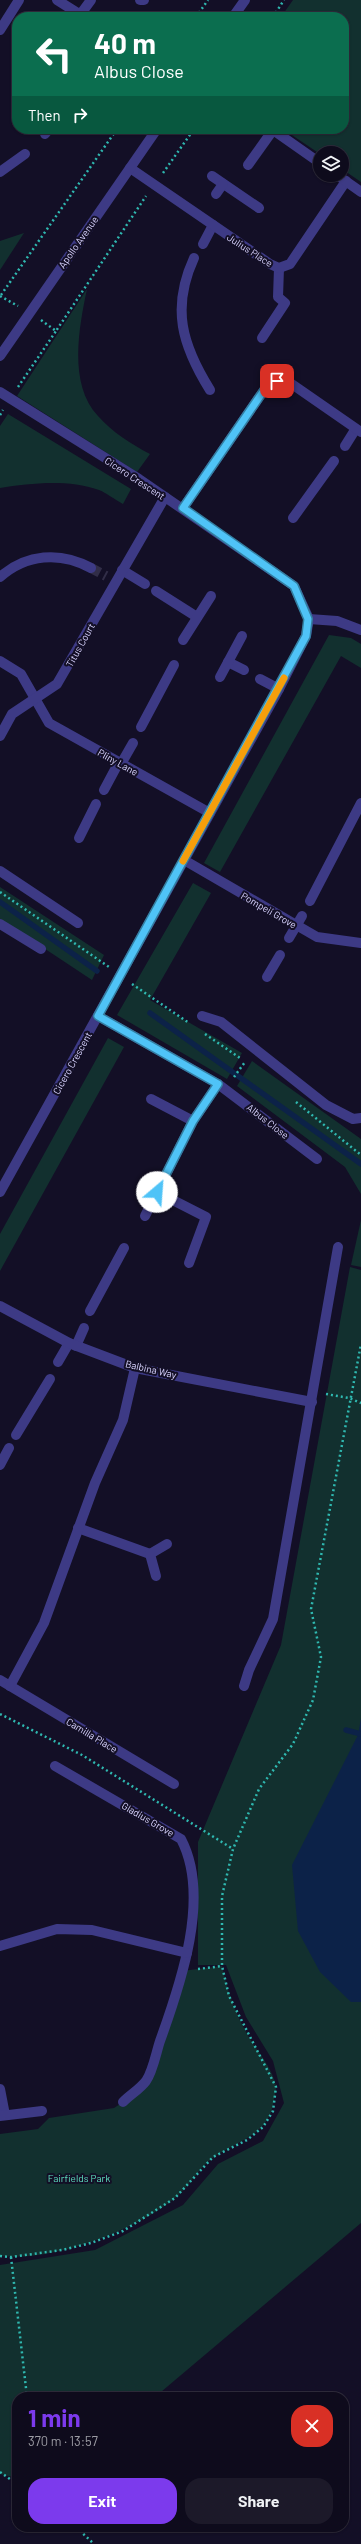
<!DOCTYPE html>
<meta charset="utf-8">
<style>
body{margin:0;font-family:Barlow,sans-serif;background:#1c1929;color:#f1f3f6;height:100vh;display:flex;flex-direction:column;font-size:15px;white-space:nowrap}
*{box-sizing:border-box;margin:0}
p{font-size:13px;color:#9b9ba3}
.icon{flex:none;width:22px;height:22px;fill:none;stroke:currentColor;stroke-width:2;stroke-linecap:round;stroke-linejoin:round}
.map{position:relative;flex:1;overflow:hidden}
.drawer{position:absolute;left:12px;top:2392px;width:337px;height:140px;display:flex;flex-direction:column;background:#0e0b1c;border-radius:16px;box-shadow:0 1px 3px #0004,0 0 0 1px #2e2b3b}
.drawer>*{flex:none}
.hud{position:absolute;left:12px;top:12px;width:337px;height:122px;border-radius:16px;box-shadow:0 1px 3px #0004,0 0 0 1px #2e2b3b;background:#0b6e4f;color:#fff;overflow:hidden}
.controls{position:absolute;left:313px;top:146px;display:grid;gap:8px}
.controls a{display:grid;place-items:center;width:36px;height:36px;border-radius:50%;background:#0e0b1c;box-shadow:0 1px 3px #0004,0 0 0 1px #2e2b3b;font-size:20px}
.pin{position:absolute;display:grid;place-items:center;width:34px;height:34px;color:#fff;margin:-17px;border-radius:8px;box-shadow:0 2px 6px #0006}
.me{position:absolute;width:44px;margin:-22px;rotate:27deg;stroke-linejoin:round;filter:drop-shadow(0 0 3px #0008)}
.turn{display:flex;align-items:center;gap:14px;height:84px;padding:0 16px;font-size:18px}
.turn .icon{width:52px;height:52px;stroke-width:2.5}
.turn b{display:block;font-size:28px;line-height:34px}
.then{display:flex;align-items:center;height:38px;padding:0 16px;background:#0003;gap:8px;font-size:15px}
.round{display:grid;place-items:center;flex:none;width:42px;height:42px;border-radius:16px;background:#1c1929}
.head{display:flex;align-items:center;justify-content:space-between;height:68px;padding:0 16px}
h1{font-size:24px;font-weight:700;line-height:30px;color:#7c3aed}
.button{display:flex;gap:8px;margin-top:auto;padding:8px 16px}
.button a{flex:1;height:46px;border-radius:16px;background:#7c3aed;color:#fff;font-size:16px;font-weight:700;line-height:46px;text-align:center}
.button a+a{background:#1c1929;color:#f1f3f6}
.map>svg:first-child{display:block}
</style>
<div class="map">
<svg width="361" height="2544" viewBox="0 0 361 2544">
<rect width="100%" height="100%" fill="#130f26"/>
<!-- green -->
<g fill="#12302f">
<polygon points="293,0 361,0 361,182 342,169 342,153 320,154 283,129 344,129 344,17 281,17"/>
<polygon points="24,233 0,270 0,241"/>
<path d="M87,289C79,327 68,384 98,416C112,432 131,444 150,454L137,472L17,396Z"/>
<path d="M8,414L131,489L123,504C115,500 107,493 99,490C68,479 31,483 0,488V426Z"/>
<polygon points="329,635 351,638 361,644 361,668 341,656 220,872 204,863"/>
<polygon points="193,883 211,893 150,1000 242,1053 227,1079 117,1015"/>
<polygon points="0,887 104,955 92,980 0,919"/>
<polygon points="108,1038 124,1047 0,1271 0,1234"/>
<polygon points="252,1061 361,1139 361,1194 345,1167 237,1086"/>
<polygon points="361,1220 361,1267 351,1265"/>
<polygon points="350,1267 361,1270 361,2223 155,2397 17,2397 17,2478 0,2474 0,2265 95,2250 183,2205 218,2164 263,2141 284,2103 273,2061 246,2017 226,1965 198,1965 198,1842 281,1645"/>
<path d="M222,1966C227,1990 235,2012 247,2034C256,2050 273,2068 276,2087C276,2091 275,2095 274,2099C270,2135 240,2139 214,2157C199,2167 189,2187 175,2198C134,2231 53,2262 0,2256V2134L38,2129L49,2118L114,2108L123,2102L146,2080L182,1971Z"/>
</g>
<!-- water -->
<polygon fill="#0c2248" points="361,1718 361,2002 351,2002 320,1972 298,1931 292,1865 358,1735"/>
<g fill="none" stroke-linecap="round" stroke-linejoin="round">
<!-- stream -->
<g stroke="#0c2248" stroke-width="5.5">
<polyline points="0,902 97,971"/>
<polyline points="150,1013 361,1164"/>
<polyline points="346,1730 361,1734"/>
</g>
<!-- street-tunnel -->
<polyline stroke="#312d47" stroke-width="10" stroke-dasharray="10 5" stroke-linecap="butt" points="91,568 106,576"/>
<!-- path -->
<g stroke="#2fb8b0" stroke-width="2.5" stroke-dasharray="2 3" stroke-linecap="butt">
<polyline points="196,17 208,0"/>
<polyline points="273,17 284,0"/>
<polyline points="163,173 194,129"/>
<polyline points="1,295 117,129"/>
<polyline points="0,296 18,306"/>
<polyline points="41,320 56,331 146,196"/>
<polyline points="18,387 56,331"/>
<polyline points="0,415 3,410"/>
<polyline points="0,892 109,967"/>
<polyline points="132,984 189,1023"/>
<polyline points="205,1034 240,1058"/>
<polyline points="234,1077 245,1062"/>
<polyline points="296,1102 361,1155"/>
<polyline points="326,1394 349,1398 361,1403"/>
<polyline points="0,1714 82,1755 233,1849"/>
<polyline points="198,1969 222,1966"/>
<polyline points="0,2256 11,2257 62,2250 91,2243 123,2231 175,2198 213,2157 247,2140 263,2127 273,2111 276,2087 229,1996 222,1966 222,1896 233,1849 259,1789 293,1744 313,1700 321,1657 311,1609 361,1344"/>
<polyline points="11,2257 27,2397"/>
<polyline points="0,2472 17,2484"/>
<polyline points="76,2527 94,2544"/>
</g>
<!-- lane -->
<g stroke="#3d3a85" stroke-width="10">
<polyline points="140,0 144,0"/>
<polyline points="45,134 49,129"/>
<polyline points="248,165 273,130"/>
<polyline points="0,172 25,154"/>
<polyline points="212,176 259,208"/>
<polyline points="216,194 223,184"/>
<polyline points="203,244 213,225"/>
<path d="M194,258C171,308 182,345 210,390"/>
<polyline points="262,338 285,303 278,297 279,268"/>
<polyline points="345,446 355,430"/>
<polyline points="293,518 334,461"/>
<polyline points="122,570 145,584"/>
<polyline points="156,591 197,617"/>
<polyline points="183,640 211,596"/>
<polyline points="228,662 244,670"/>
<polyline points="220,677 242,636"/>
<polyline points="260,679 279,689"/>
<polyline points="141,727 174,665"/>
<polyline points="121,764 133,743"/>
<polyline points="104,790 119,762"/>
<polyline points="79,838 96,804"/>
<polyline points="310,901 361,803"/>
<polyline points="289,938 302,916"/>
<polyline points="267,977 280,955"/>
<polyline points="151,1099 193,1121"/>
<polyline points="90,1311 124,1248"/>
<polyline points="76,1346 84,1328"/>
<polyline points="58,1362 69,1343"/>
<polyline points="16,1435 50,1379"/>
<polyline points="0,1465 9,1448"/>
</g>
<!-- street -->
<g stroke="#3d3a85" stroke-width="10">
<polyline points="57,0 84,17"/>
<polyline points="80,15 91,0"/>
<polyline points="233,17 245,0"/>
<polyline points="0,30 19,0"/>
<polyline points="273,130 320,163"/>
<polyline points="130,168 270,264 279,268 290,264 346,181"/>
<polyline points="337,175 361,192"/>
<polyline points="0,356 157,129"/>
<polyline points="0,392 139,479 294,586 309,619 306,636 279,689 0,1192"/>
<polyline points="183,508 269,383 286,380 361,432"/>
<path d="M0,577C26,554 60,551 91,568"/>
<polyline points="309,619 337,621 361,630"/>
<polyline points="0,661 21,674 49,723 210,813"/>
<polyline points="0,736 12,714 57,684 165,497"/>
<polyline points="184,860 317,937 361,943"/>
<polyline points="0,871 78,923"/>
<polyline points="0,924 41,949"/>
<polyline points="98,1016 218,1084 317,1159"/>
<polyline points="202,1016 221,1022 326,1105 353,1119 361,1118"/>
<polyline points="157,1192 206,1217 189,1263"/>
<polyline points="145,1216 193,1121 218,1084"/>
<polyline points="0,1306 69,1343 135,1368 312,1402"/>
<polyline points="78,1528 150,1554"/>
<polyline points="156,1576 150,1554 167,1544"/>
<polyline points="0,1680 174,1784"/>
<polyline points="10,1686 44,1623 95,1483 123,1420 135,1368"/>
<polyline points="244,1686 249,1670 273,1619 338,1247"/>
<path d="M55,1766L181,1839C211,1896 181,1983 160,2041C156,2053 153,2071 146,2081C140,2089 130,2095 123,2102"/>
<polyline points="0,1946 57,1929 92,1930 187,1953"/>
<polyline points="0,2089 5,2115"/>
<polyline points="0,2116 42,2111"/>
</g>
</g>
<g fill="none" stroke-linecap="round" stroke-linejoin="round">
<defs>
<polyline id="route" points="157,1192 193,1121 218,1084 98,1016 306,636 308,619 294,586 183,508 269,383 277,381"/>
</defs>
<!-- route casing -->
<use href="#route" stroke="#337fa1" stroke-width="10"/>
<!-- route -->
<use href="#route" stroke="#4fc3f7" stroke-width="7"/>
<!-- slow -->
<polyline stroke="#f59e0b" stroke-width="7" points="183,861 284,678"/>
</g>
<g text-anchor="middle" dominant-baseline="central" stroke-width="4" stroke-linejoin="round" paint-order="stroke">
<!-- street labels -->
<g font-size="10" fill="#d9d4ff" stroke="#130f26">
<text transform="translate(78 242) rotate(-55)">Apollo Avenue</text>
<text transform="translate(250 250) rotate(33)">Julius Place</text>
<text transform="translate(135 478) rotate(33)">Cicero Crescent</text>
<text transform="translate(80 645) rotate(-61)">Titus Court</text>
<text transform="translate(118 762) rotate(29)">Pliny Lane</text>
<text transform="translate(269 910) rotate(30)">Pompeii Grove</text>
<text transform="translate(72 1063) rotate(-61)">Cicero Crescent</text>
<text transform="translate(268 1121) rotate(38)">Albus Close</text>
<text transform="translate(151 1369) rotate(13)">Balbina Way</text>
<text transform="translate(92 1735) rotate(31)">Camilla Place</text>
<text transform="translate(148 1819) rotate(30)">Gladius Grove</text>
</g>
<!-- park labels -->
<g font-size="10" fill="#5fe0c0" stroke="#130f26">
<text x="79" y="2178">Fairfields Park</text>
</g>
</g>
</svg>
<div class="controls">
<a><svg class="icon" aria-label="layers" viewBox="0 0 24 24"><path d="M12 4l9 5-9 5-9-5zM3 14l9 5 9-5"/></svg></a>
</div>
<div class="pin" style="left:277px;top:381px;background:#d93025"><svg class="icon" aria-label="arrive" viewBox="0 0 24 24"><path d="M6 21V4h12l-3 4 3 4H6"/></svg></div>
<svg class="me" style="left:157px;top:1192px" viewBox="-20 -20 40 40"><circle r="19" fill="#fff"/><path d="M0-13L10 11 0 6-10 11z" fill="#4fc3f7"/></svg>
<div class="hud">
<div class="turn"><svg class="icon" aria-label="left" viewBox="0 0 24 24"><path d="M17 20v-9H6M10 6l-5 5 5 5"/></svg><div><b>40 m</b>Albus Close</div></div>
<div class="then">Then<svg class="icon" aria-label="right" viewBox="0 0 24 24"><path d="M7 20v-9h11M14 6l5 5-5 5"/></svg></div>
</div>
<section class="drawer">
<div class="head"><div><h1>1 min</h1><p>370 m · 13:57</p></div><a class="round" style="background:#d93025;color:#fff"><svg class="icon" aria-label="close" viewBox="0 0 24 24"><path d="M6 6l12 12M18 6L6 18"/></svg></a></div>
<div class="button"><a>Exit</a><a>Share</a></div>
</section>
</div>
